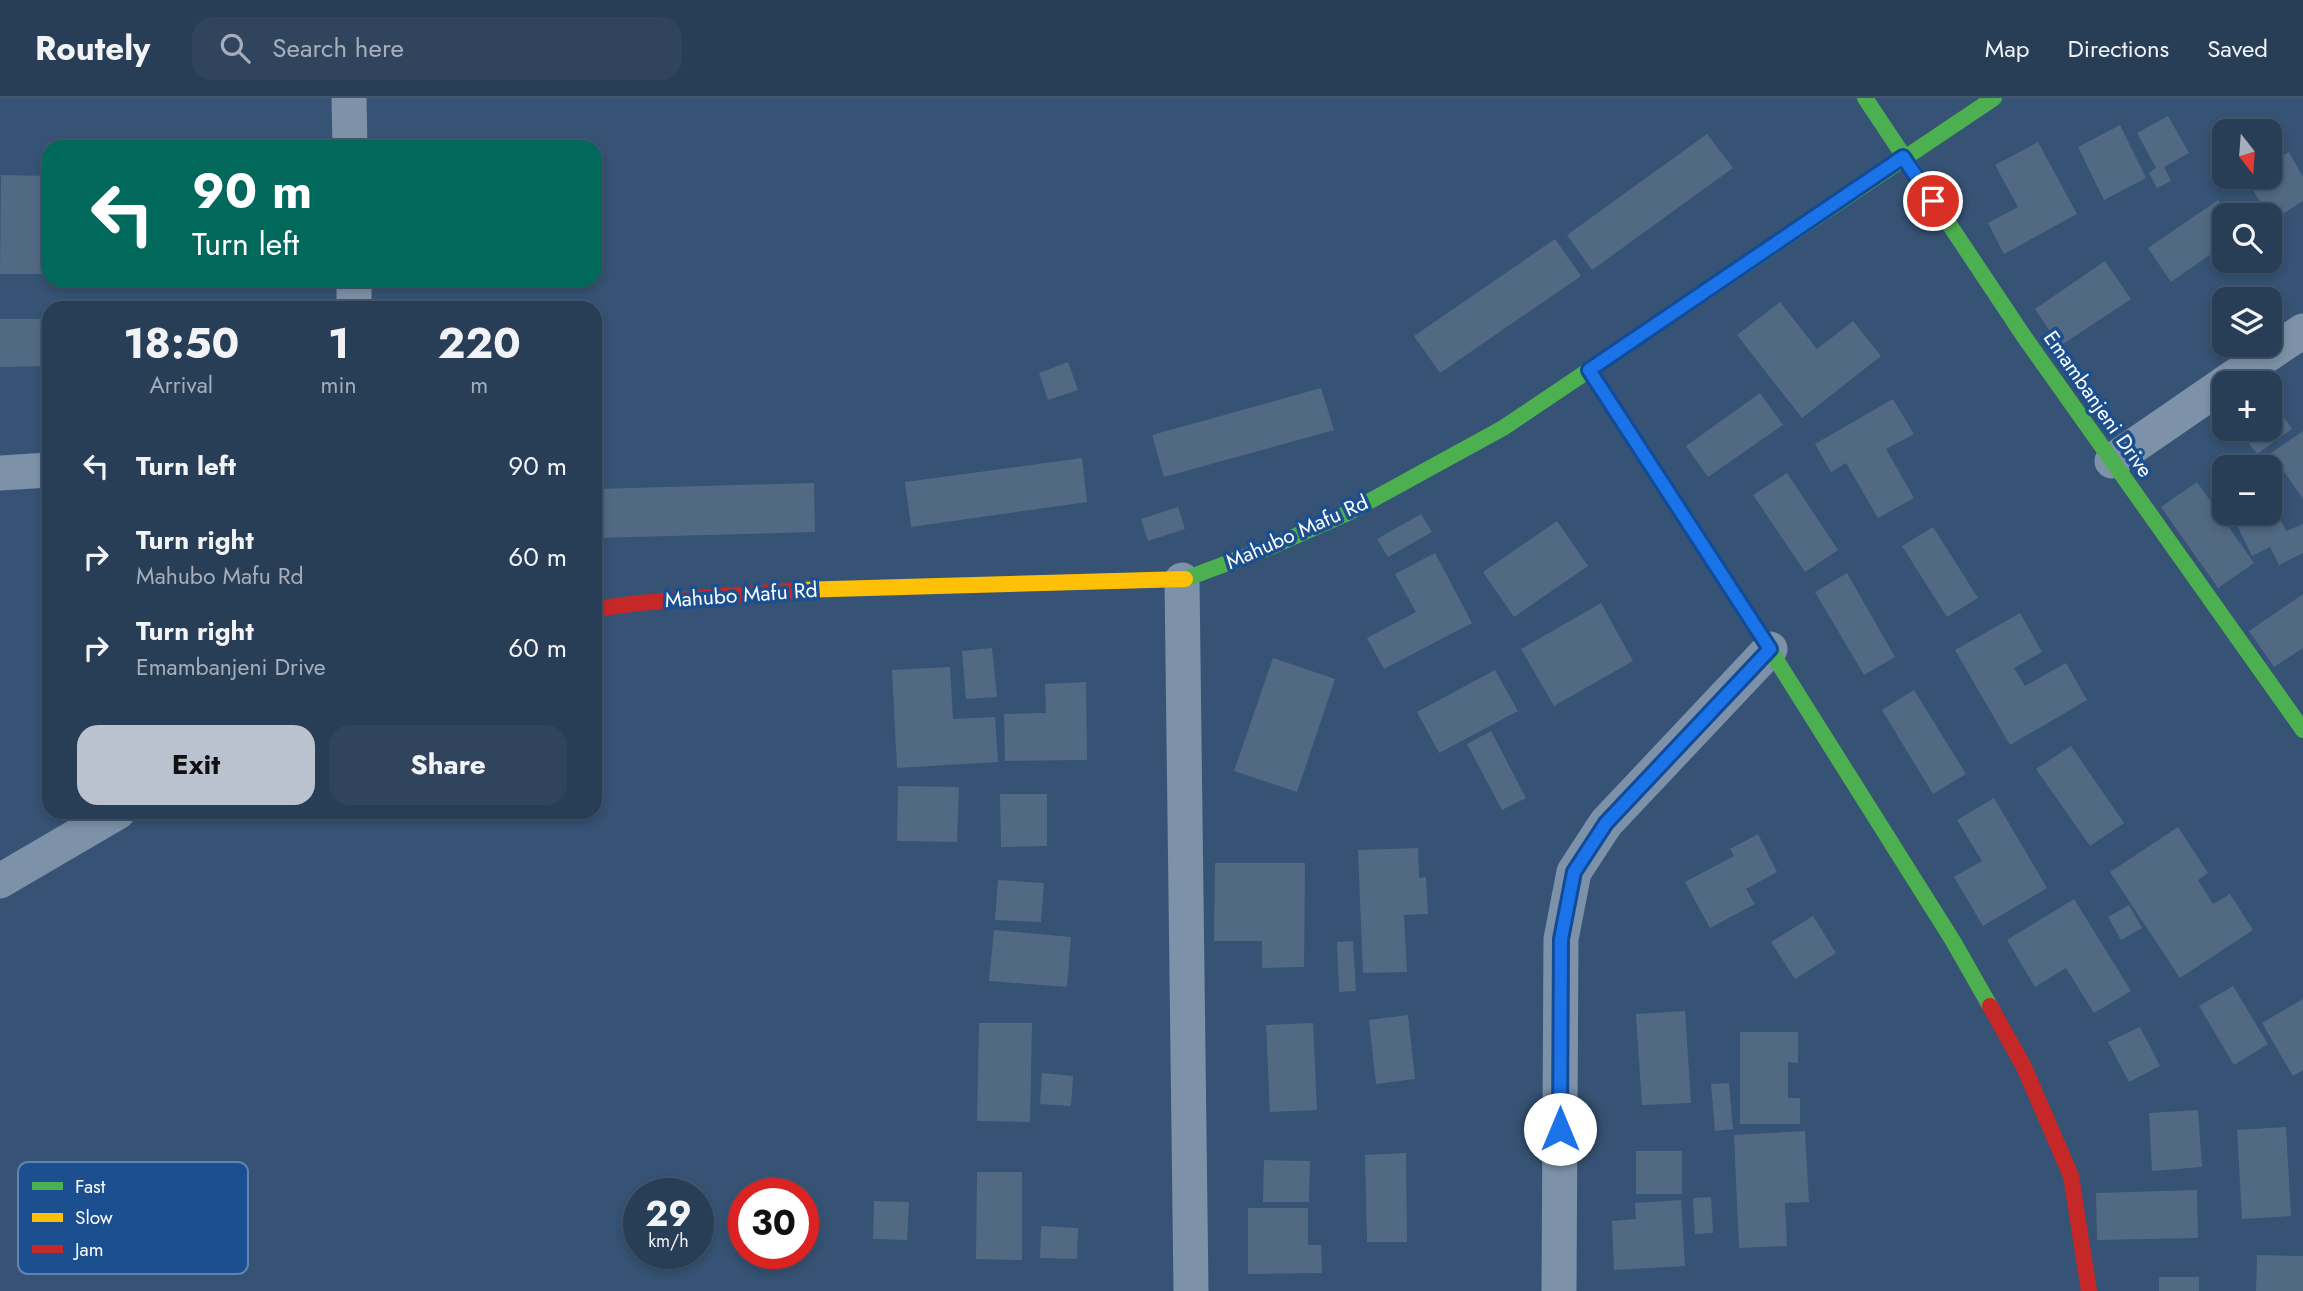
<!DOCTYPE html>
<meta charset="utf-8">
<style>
body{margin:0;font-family:Jost,sans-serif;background:#30455d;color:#f1f3f6;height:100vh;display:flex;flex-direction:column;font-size:26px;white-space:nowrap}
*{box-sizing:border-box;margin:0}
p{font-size:23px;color:#a5aeba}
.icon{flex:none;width:38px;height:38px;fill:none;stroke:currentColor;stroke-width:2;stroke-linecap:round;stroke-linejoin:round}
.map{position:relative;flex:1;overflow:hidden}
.details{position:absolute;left:42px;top:203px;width:560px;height:518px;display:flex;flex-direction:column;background:#283e57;border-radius:21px;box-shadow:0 4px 10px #0003,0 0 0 2px #44576d}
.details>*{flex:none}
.guide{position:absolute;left:42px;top:42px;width:560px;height:147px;border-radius:21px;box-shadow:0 4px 10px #0003,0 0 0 2px #44576d;background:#00695c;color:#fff;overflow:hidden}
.needle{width:46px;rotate:163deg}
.fabs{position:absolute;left:2212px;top:21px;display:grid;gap:14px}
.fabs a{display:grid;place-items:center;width:70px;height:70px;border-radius:14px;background:#283e57;box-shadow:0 4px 10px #0003,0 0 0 2px #44576d;font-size:35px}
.speed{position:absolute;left:623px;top:1080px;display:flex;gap:14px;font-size:35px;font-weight:700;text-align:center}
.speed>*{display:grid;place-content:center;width:91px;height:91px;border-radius:50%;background:#283e57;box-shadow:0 4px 10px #0003,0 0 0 2px #44576d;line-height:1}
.speed small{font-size:18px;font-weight:400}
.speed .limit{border:10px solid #d22;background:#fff;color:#111}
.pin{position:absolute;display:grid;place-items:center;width:60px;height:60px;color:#fff;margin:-30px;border:4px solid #fff;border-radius:50%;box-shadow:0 2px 7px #0007}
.me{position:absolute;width:77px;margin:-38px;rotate:0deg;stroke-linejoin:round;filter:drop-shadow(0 0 5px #0008)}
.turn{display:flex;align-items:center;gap:24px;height:147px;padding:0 35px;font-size:32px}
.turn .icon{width:91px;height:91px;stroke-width:2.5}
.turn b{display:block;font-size:49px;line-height:60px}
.eta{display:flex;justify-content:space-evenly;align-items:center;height:119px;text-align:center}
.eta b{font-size:42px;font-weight:700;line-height:49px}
.action{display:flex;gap:14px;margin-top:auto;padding:14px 35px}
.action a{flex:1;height:80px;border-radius:21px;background:#b9c2ce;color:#111;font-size:28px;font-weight:700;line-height:80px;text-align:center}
.action a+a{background:#30455d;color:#f1f3f6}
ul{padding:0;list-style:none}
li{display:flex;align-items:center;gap:21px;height:91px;padding:0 35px}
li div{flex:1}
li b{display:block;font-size:26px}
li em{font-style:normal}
header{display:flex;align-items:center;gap:42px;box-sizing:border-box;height:98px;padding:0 35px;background:#283e57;border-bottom:2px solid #44576d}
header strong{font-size:33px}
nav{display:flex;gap:38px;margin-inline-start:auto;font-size:24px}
.search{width:490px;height:63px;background:#30455d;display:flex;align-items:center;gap:18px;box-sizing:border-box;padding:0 24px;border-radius:21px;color:#a5aeba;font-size:26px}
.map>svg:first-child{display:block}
</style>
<header>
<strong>Routely</strong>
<div class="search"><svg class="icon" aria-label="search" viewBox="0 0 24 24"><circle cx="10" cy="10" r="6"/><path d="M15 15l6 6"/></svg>Search here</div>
<nav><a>Map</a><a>Directions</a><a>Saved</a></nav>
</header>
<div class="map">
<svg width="2303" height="1193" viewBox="0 0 2303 1193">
<rect width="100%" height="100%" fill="#365274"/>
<!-- building -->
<g fill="#526984">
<polygon points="2168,18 2189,55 2164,69 2171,83 2157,90 2149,75 2156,70 2137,35"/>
<polygon points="2120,27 2146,80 2104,102 2078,49"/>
<polygon points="1707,36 1733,70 1592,172 1567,137"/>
<polygon points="2038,44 2077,116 2004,156 1988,125 2018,109 1995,67"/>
<polygon points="2289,54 2303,79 2303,103 2271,123 2270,117 2268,117 2245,79 2270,79 2270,65"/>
<polygon points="1,77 46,78 45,120 49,120 49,176 0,176"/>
<polygon points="2218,102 2229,117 2224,117 2224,147 2171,184 2148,150"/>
<polygon points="1555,141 1581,178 1440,275 1414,238"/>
<polygon points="2105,163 2131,201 2060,248 2035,211"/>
<polygon points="1780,204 1817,251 1853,223 1881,258 1802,320 1737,237"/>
<polygon points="0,221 49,221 49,268 0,269"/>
<polygon points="1068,264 1078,292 1048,302 1039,275"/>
<polygon points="1321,290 1334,332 1164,379 1152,337"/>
<polygon points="1760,295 1783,327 1708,379 1686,348"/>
<polygon points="2270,300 2292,331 2257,356 2238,331 2270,331"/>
<polygon points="1893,301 1914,336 1886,351 1914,400 1878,420 1846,365 1831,374 1815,346"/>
<polygon points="2303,333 2303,401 2271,355"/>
<polygon points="1082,360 1087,404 911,429 905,384"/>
<polygon points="1787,375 1838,452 1805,474 1753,397"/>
<polygon points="2197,384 2254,465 2218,490 2161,409"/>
<polygon points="814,385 815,434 595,440 595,391"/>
<polygon points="2270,399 2286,433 2303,426 2303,455 2279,467 2270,449 2252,458 2233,419 2242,415 2270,415"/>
<polygon points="1178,409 1185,431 1148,443 1141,421"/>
<polygon points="1421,416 1432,434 1388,459 1377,441"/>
<polygon points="1557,423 1588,468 1514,519 1483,474"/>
<polygon points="1933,429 1978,500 1947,519 1902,448"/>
<polygon points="1435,455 1472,525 1384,571 1367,540 1416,514 1395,476"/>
<polygon points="1847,475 1895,559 1864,577 1815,494"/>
<polygon points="2303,496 2303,550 2274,569 2249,533"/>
<polygon points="1601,505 1633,563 1554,608 1521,551"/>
<polygon points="2020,515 2042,554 2014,570 2025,588 2066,565 2087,602 2010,647 1955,552"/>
<polygon points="992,550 997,599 966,601 962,553"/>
<polygon points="1273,560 1335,581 1297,694 1234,673"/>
<polygon points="950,569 953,621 995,619 998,664 897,670 892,572"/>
<polygon points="1495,572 1518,613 1439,655 1417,614"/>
<polygon points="1086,584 1087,662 1005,663 1004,616 1046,615 1045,586"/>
<polygon points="1914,592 1966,676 1933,696 1882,612"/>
<polygon points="1491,633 1526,700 1502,712 1467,646"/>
<polygon points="2071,648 2124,725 2090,748 2036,671"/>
<polygon points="898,688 959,689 957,744 897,743"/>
<polygon points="1000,696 1047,696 1047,748 1001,749"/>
<polygon points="1994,700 2047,790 1983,828 1954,779 1982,763 1957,722"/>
<polygon points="2178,729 2208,775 2198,782 2213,806 2230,796 2253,832 2180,880 2110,774"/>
<polygon points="1758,736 1777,774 1746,791 1755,806 1710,830 1685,784 1734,758 1730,751"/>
<polygon points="1418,750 1419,780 1426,779 1428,816 1404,817 1407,874 1363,875 1358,752"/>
<polygon points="1215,765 1305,765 1304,869 1262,870 1262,843 1214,843"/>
<polygon points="998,782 1044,785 1041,824 995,822"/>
<polygon points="2074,801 2131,893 2094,915 2066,870 2035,889 2007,842"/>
<polygon points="2129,807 2142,830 2121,842 2108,819"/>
<polygon points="1813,818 1836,855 1795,881 1771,844"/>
<polygon points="994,832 1071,839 1067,889 989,883"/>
<polygon points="1353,843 1356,893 1339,894 1337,844"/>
<polygon points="2233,888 2268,946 2234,967 2199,908"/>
<polygon points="2303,901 2303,972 2293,978 2262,925"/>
<polygon points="1685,913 1691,1005 1642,1007 1636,916"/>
<polygon points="1408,917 1415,981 1376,986 1369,922"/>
<polygon points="979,925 1032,925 1030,1024 977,1023"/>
<polygon points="1313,925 1317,1012 1270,1014 1266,927"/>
<polygon points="2140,929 2160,968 2129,984 2108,944"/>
<polygon points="1740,934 1798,934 1798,965 1788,964 1788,1000 1800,1000 1800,1026 1740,1026"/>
<polygon points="1042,975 1073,978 1071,1008 1040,1006"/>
<polygon points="1729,985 1733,1031 1715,1033 1711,986"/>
<polygon points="2198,1012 2202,1069 2152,1073 2149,1015"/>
<polygon points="2286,1029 2291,1118 2242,1121 2237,1032"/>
<polygon points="1805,1033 1809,1104 1785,1105 1787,1148 1739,1150 1734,1037"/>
<rect x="1636" y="1053" width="46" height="43"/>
<polygon points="1406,1055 1407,1144 1367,1144 1365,1057"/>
<polygon points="1264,1062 1310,1063 1309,1104 1263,1104"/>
<polygon points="977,1074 1022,1074 1022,1162 976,1161"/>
<polygon points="2197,1092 2198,1140 2097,1142 2096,1095"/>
<polygon points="1711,1099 1713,1135 1695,1136 1693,1100"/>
<polygon points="1681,1102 1685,1168 1614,1172 1612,1123 1636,1121 1635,1105"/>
<polygon points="874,1103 909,1104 907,1142 873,1141"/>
<polygon points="1248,1110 1308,1110 1308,1147 1321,1147 1322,1175 1248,1176"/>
<polygon points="1041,1128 1078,1130 1077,1161 1040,1160"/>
<polygon points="2257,1157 2303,1158 2303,1193 2256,1193"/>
<rect x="2159" y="1179" width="40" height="14"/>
</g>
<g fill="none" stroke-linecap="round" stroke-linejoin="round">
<!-- street -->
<g stroke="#7d92a8" stroke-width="35">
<polyline points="349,0 350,49"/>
<polyline points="354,182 354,210"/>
<polyline points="2225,285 2303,233"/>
<polyline points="2112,363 2224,286"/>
<polyline points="0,375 49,372"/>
<polyline points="1182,482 1191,1193"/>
<polyline points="0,783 118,714"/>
<polyline points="1559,1193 1561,841 1574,774 1606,725 1770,551"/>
</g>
<!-- fast -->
<g stroke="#4caf50" stroke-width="16">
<polyline points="1865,0 2025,240 2303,632"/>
<polyline points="1185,481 1273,448 1348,415 1503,330 1994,0"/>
<polyline points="1748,517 1953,843 1990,908"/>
</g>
<!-- slow -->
<polyline stroke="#ffc107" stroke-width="16" points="797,492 1185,481"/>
<!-- jam -->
<g stroke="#c62828" stroke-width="16">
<polyline points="1589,272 1748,517"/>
<polyline points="595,511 639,505 797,492"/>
<polyline points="1990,908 2024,969 2071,1078 2089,1193"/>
</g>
</g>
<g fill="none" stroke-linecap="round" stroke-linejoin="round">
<defs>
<polyline id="route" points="1560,1031 1561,841 1574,774 1606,725 1770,551 1589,272 1903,59 1933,103"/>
</defs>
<!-- route casing -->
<use href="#route" stroke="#114b97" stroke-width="18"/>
<!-- route -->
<use href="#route" stroke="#1a73e8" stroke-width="12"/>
</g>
<g text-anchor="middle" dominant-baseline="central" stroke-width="7" stroke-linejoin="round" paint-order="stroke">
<!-- street labels -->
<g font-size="21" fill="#fff" stroke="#1b4f8f">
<text transform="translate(2098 306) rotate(55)">Emambanjeni Drive</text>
<text transform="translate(1297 434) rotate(-24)">Mahubo Mafu Rd</text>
<text transform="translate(741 497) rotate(-4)">Mahubo Mafu Rd</text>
</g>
</g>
<!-- legend -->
<rect x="18" y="1064" width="230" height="112" rx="10" fill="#1b4f8f" stroke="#5f84b1" stroke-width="2"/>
<rect x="32" y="1084" width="31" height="8" fill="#4caf50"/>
<rect x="32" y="1115" width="31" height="9" fill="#ffc107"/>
<rect x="32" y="1147" width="31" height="8" fill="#c62828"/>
<g font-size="19" fill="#fff">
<text x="75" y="1095">Fast</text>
<text x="75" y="1126">Slow</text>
<text x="75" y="1158">Jam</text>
</g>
</svg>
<div class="fabs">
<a><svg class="needle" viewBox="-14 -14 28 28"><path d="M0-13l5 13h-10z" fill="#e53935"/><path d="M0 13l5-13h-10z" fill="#a5aeba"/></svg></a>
<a><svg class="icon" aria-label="search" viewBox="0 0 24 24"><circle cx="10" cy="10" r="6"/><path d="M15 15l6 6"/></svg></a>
<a><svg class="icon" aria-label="layers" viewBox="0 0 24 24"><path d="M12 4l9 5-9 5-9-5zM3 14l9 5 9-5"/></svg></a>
<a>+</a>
<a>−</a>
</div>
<div class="speed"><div>29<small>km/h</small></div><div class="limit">30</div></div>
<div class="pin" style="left:1933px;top:103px;background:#d93025"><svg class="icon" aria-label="arrive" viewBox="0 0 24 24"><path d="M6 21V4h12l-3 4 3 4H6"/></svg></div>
<svg class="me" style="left:1560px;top:1031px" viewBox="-20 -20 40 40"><circle r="19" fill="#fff"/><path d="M0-13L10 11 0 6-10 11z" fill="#1a73e8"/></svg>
<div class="guide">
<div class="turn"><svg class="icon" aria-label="left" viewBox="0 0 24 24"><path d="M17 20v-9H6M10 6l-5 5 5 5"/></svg><div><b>90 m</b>Turn left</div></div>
</div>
<section class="details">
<div class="eta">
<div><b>18:50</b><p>Arrival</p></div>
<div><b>1</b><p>min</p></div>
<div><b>220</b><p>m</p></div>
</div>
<ul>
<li><svg class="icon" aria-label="left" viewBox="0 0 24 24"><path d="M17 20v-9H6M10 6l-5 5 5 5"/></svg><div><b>Turn left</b></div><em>90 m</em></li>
<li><svg class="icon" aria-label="right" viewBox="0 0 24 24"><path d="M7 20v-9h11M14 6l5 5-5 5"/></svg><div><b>Turn right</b><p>Mahubo Mafu Rd</p></div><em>60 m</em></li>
<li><svg class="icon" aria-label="right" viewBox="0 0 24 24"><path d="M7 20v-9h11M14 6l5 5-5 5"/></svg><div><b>Turn right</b><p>Emambanjeni Drive</p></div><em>60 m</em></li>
</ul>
<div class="action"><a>Exit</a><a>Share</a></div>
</section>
</div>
